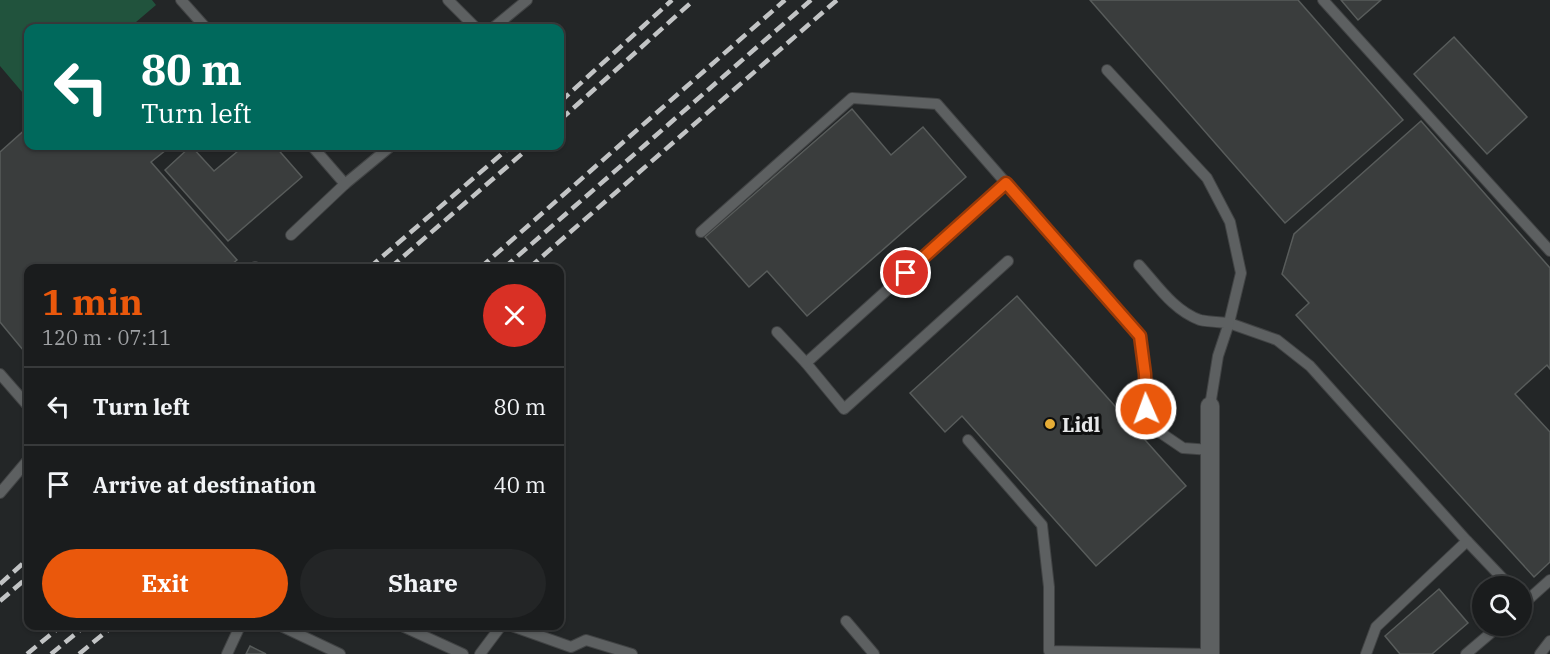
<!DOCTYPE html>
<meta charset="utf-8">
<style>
body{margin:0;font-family:"IBM Plex Serif",serif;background:#232526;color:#f1f3f6;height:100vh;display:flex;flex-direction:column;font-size:22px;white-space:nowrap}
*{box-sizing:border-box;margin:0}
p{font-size:20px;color:#9fa1a4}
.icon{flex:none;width:33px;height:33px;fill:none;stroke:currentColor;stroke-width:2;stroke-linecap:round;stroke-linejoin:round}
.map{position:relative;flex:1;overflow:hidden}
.sheet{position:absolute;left:24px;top:264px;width:540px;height:366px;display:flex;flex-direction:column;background:#1a1c1d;border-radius:12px;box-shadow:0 2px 4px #0004,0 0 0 2px #383a3b}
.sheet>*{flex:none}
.guide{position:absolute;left:24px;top:24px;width:540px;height:126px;border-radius:12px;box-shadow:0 2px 4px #0004,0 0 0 2px #383a3b;background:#00695c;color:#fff;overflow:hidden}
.tools{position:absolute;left:1472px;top:576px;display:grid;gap:12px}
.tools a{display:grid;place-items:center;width:60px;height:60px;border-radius:50%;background:#1a1c1d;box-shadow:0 2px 4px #0004,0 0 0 2px #383a3b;font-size:30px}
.pin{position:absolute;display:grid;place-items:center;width:51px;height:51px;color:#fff;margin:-26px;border:3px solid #fff;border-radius:50%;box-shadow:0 2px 6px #0007}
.me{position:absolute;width:66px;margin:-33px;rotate:358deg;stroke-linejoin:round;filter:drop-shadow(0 0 4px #0008)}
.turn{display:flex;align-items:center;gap:21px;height:126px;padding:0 18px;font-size:27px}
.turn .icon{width:78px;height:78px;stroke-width:2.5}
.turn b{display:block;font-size:42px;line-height:51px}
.round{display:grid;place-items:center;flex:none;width:63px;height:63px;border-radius:32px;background:#232526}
.head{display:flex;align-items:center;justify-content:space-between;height:102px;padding:0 18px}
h1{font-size:36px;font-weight:800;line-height:45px;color:#ea580c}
.cta{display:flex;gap:12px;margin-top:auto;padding:12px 18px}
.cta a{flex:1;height:69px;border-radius:36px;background:#ea580c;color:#fff;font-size:24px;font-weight:800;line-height:69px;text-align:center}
.cta a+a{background:#232526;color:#f1f3f6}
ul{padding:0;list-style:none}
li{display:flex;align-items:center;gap:18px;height:78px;padding:0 18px;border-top:2px solid #383a3b}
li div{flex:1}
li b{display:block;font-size:22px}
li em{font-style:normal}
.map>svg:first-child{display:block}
</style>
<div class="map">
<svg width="1550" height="654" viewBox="0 0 1550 654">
<rect width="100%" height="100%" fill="#232627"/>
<!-- green -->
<polygon fill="#21533d" points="0,0 152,0 156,5 129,28 28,28 28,99 0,66"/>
<!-- building -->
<g fill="#3a3d3d" stroke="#585c5b" stroke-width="1.5">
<polygon points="1090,0 1298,0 1403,120 1285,223"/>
<polygon points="1341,0 1381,0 1358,20"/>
<polygon points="1454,37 1527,117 1487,154 1414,74"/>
<polygon points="852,109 891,155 923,127 966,177 807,316 767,271 749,287 705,237"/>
<polygon points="1421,121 1550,268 1550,369 1547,365 1515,394 1550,432 1550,562 1534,577 1296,315 1309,303 1282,274 1294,234"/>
<polygon points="28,127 28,146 171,146 151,162 237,260 227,268 28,268 28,356 0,322 0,152"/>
<polygon points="191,146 214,171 244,146 275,146 302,177 228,241 165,170"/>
<polygon points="1017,296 1186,486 1096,566 962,416 945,432 910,393"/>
<polygon points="1439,589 1468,623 1432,654 1400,654 1385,636"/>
<polygon points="250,646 266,654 246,654"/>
</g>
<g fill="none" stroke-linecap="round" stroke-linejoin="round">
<defs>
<g id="lane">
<polyline points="181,0 206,28"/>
<polyline points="448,0 476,28"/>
<polyline points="1323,0 1550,251"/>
<polyline points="493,28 527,0"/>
<polyline points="1107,70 1207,178 1230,222 1241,273 1229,323 1277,340 1310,366 1467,541"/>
<polyline points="312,146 345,184"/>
<polyline points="701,232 852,98 937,104 1006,183"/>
<polyline points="291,235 345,184 391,146"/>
<path d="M1139,265C1157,285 1174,311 1200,320C1209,322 1220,322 1229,323L1218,356L1210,406"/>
<polyline points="253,268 255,267"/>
<polyline points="777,332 806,363 844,409 1008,261"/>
<polyline points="806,363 1006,183 1140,336 1145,374 1146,409 1155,429 1183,448 1211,450"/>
<polyline points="0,374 28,406"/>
<polyline points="968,440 1042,525 1049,587 1049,651 1210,654"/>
<polyline points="0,493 28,460"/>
<polyline points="1521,606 1550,580"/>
<polyline points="846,621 874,654"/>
<polyline points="281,626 340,654"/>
<polyline points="402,626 463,654"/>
<polyline points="512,626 571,647 586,640 632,654"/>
<polyline points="227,654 240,626"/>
<polyline points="480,654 501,626"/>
<polyline points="1366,654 1376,627 1467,541 1506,582"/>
<polyline points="1466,654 1499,626"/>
<polyline points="1540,654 1550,641"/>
</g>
<polyline id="street" points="1210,406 1210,654"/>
</defs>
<!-- lane casing -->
<use href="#lane" stroke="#414344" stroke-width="12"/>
<!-- street casing -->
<use href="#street" stroke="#414344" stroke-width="20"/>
<!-- lane -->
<use href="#lane" stroke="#5d6061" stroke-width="10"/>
<!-- street -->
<use href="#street" stroke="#5d6061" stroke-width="18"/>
<!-- rail -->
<g stroke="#c2c4c5" stroke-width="4.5" stroke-dasharray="12 6" stroke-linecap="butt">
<polyline points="560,102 672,0"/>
<polyline points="560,120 694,0"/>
<polyline points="369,268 511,146"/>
<polyline points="390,268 531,146"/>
<polyline points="480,268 785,0"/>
<polyline points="504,268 811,0"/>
<polyline points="529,268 837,0"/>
<polyline points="0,584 28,559"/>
<polyline points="0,601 28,577"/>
<polyline points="27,654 61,626"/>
<polyline points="51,654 85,626"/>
<polyline points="79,654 113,626"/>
</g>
</g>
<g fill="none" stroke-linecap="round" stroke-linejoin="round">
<defs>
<polyline id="route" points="906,273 1006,183 1140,336 1145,374 1146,409"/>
</defs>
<!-- route casing -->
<use href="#route" stroke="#983908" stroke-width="15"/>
<!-- route -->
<use href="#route" stroke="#ea580c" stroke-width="10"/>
</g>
<!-- markers -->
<circle fill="#e6ad36" stroke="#0e0f0f" stroke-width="2" cx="1050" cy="424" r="6"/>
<g text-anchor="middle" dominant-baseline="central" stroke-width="6" stroke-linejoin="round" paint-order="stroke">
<!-- poi labels -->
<g font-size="20" font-weight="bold" fill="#e6e7e8" stroke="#0e0f0f" text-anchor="start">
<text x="1062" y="424">Lidl</text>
</g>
</g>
</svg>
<div class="tools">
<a><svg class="icon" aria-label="search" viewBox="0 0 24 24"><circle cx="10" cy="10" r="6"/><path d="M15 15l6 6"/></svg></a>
</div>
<div class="pin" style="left:906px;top:273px;background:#d93025"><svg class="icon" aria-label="arrive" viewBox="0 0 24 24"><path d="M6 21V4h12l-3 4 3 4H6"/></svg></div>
<svg class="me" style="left:1146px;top:409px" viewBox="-20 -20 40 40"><circle r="17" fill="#ea580c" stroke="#fff" stroke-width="3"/><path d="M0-11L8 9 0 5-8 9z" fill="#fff"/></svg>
<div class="guide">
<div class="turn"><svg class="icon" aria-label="left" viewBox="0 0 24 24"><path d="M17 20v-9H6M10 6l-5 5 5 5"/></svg><div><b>80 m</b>Turn left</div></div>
</div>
<section class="sheet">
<div class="head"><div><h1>1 min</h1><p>120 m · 07:11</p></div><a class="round" style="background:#d93025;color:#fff"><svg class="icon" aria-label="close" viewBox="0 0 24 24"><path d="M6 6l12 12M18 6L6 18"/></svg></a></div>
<ul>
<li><svg class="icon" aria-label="left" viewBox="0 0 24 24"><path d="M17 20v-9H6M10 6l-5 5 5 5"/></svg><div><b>Turn left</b></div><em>80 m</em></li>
<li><svg class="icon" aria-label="arrive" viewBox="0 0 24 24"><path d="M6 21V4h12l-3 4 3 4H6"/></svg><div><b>Arrive at destination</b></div><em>40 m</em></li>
</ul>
<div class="cta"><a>Exit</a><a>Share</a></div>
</section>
</div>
